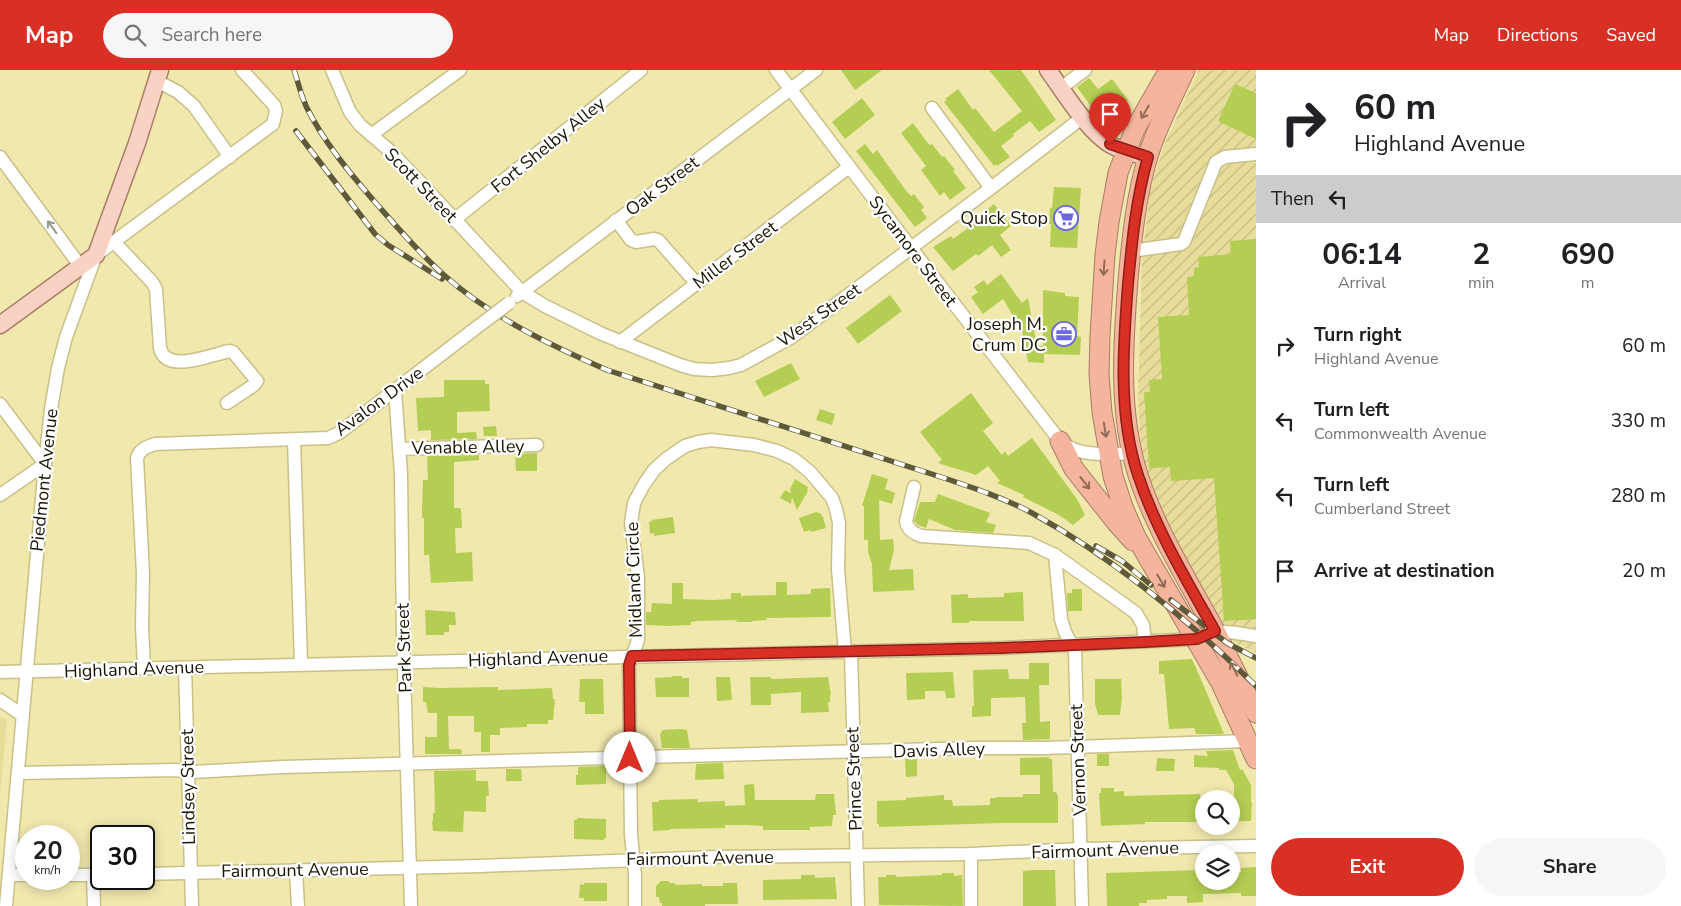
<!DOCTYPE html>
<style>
body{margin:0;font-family:"Nunito Sans",sans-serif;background:#f6f6f6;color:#202124;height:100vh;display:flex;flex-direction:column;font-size:19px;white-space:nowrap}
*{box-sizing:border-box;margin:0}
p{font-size:16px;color:#757577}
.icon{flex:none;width:28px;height:28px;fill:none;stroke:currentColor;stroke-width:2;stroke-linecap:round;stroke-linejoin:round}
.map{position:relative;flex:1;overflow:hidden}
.side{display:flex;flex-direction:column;background:#fff;width:425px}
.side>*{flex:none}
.banner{background:#fff;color:#202124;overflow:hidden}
.controls{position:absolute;left:1195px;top:720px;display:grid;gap:10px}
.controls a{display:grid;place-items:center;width:45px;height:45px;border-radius:50%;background:#fff;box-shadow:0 2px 12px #0003;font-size:25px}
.speed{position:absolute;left:15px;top:755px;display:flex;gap:10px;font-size:25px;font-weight:700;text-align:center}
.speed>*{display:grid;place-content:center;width:65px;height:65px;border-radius:50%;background:#fff;box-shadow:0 2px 12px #0003;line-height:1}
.speed small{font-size:12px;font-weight:400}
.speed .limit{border:2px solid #111;border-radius:8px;background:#fff;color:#111}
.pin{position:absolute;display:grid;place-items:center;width:42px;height:42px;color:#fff;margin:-51px -21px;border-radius:50% 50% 50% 0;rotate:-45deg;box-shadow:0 0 5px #0007}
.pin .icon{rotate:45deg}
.me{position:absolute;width:55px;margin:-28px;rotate:0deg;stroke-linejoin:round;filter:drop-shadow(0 0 4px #0008)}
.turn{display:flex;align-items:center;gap:18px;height:105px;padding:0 15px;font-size:22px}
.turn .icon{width:65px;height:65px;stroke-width:2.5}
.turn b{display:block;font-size:35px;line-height:42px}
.then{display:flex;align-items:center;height:48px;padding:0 15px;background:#0003;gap:10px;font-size:19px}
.eta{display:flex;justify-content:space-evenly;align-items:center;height:85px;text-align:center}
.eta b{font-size:30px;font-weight:700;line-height:35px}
.button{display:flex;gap:10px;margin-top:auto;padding:10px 15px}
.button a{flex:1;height:58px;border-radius:30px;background:#d93025;color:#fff;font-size:20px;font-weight:700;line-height:58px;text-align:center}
.button a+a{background:#f6f6f6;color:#202124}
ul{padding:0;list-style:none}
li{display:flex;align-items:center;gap:15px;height:75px;padding:0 15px}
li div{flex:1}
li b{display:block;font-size:19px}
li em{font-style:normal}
header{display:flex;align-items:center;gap:30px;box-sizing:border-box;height:70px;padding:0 25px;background:#d93025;color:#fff}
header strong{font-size:24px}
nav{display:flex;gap:28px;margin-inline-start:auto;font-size:18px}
.search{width:350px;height:45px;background:#f6f6f6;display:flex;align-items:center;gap:12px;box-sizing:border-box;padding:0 18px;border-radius:28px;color:#757577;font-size:19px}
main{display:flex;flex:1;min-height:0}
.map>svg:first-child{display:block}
</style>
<header>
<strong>Map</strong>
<div class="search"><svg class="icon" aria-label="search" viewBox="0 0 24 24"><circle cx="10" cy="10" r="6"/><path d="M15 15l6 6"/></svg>Search here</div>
<nav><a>Map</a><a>Directions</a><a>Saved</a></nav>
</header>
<main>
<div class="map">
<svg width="1256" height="836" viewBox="0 0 1256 836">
<defs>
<pattern id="industrial-furrows" width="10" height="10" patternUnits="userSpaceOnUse" patternTransform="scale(1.25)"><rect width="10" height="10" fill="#e7dc9a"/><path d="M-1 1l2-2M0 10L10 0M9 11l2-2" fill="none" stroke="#c6bc83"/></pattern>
</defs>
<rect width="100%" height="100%" fill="#f1e8ae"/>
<!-- built -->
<polygon fill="#e7dc9a" points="0,646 7,650 0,725"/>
<!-- industrial -->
<polygon fill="url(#industrial-furrows)" points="1199,0 1256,0 1256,583 1234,572 1213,537 1168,453 1141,387 1138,328 1142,191 1150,120 1165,73"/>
<!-- building -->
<g fill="#b3ce53">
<polygon points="841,0 882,0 855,20"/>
<polygon points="989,0 1021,0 1056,50 1039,62 1030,51 1013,64 1014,66 1001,76 1010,87 997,96 996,94 994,96 944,32 947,30 945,29 958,19 973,40 975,38 994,62 1022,41"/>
<polygon points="1089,8 1098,19 1112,9 1128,30 1101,50 1077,17"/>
<polygon points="1235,14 1256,23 1256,69 1218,51"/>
<polygon points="862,28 875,45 845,69 832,52"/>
<polygon points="913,53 927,72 930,75 932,74 942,87 944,86 955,100 953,101 966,118 950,130 944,122 940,126 921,100 926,96 901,63"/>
<polygon points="865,74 873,84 877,80 904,118 911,126 914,124 924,137 921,140 927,148 915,157 856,81"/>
<polygon points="1054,117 1081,118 1077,178 1050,177 1051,154 1049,154 1050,138 1052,138"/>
<polygon points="994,134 1011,156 1000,165 1011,180 1001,187 992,175 978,186 976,184 953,201 933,177 951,166 953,169 968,158 966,155"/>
<polygon points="1256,169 1256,549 1224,551 1214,408 1171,411 1170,397 1149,398 1144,322 1150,322 1149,310 1162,309 1158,247 1189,245 1187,207 1194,206 1194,198 1199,197 1198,187 1231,184 1230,171"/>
<polygon points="1001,204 1022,233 1028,228 1037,276 1043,276 1043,220 1065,223 1065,226 1079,227 1077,266 1081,267 1080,285 1044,284 1044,293 1028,292 1022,261 1003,229 983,244 971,227 978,222 974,217 984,210 987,215"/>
<polygon points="890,225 902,241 858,274 846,258"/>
<polygon points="791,293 800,309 764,327 755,311"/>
<polygon points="444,310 485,310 485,314 489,314 490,341 457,342 457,363 476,362 477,369 431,370 431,360 418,361 416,328 444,327"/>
<polygon points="971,323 993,353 983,361 1002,385 1005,381 1008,386 1032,368 1077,429 1085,445 1073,455 1059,445 1023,427 1024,425 997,413 1000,411 988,396 976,405 938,393 942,390 920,362"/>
<polygon points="820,339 835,344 832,355 816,350"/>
<polygon points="496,356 497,366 484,366 483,357"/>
<polygon points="537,383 537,401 516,401 515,384"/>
<polygon points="479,385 479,390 454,392 454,438 460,438 461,440 462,458 455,458 456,483 472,482 473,511 431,513 429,485 424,485 424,448 422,448 422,439 423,410 428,410 427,386"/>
<polygon points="872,404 888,409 885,419 895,423 892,434 879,430 880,470 893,469 894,480 889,500 913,499 914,520 873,522 872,494 868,482 868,470 864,470 864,436 862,436"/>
<polygon points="795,409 808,417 807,420 808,421 797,440 792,427 791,434 780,428 785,420 791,423 790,419"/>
<polygon points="938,424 990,443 986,452 996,455 993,463 955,460 929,449 926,458 918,455 914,451 920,432 935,432"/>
<polygon points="816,442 820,443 823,447 826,458 811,462 811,460 804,462 799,448"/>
<polygon points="673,447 675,463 654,466 654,463 650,464 649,452 652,451 651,450"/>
<polygon points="776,512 787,512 787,525 811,524 811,519 830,518 831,547 766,548 767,550 752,551 752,552 736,552 737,550 697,551 691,552 691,555 669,556 646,555 646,542 651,542 652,533 672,534 672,513 683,513 683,529 713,530 731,529 731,523 741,523 741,526 776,525"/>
<polygon points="1072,519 1082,519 1082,541 1068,541 1067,523 1072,523"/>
<polygon points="1023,522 1024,551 969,551 969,553 952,553 951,525 968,524 968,528 1004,527 1004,523"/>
<polygon points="425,540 455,542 456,555 449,555 449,562 444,562 444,565 426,565"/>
<polygon points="1192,589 1203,614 1224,664 1196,664 1194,658 1169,659 1164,604 1159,604 1159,591"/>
<polygon points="1029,593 1049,593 1049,615 1039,615 1040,652 1050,651 1050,669 1023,670 1022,653 1026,653 1025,627 991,628 991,646 972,647 972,636 974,636 973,600 1008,599 1009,609 1029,609"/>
<polygon points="953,602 955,628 946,628 945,621 925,621 925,629 907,630 906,603"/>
<polygon points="672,606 682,606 682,608 689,608 689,627 656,627 655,608 672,607"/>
<polygon points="716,607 730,607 732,630 717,631"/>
<polygon points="750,607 771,607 771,609 828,607 831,625 830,625 830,632 828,632 829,642 801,643 801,622 771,624 771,635 751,635"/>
<polygon points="580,609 603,609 604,644 585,644 585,632 579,632"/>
<polygon points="1095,609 1121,609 1122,628 1120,645 1098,645 1095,634"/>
<polygon points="423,617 439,618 498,617 498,620 552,618 553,629 555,629 553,650 548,650 548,654 527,654 527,657 500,658 500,665 490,665 490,682 481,682 481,662 474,662 474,646 448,646 449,679 461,679 462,684 425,684 425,667 437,667 437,643 428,643 426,632 423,632"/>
<polygon points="680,659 687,660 690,678 662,678 660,664 663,660"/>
<polygon points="1233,680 1240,700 1242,699 1251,715 1251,732 1252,732 1251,751 1238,751 1238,748 1234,748 1234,714 1226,700 1219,700 1219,698 1194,697 1194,685 1208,686 1206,681"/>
<rect x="1097" y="684" width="12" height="12"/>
<polygon points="1049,687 1049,689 1052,689 1053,722 1056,722 1058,727 1058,753 999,753 879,757 879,754 877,754 877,731 906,730 906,728 944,725 944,730 952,730 953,736 990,735 990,728 996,728 996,727 1023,727 1023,724 1040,724 1040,705 1020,705 1020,688"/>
<polygon points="1157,688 1175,689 1174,701 1156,701"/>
<polygon points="905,689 917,689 917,706 906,707"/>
<polygon points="723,693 724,709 695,710 696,694"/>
<polygon points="606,696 606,714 576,715 576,705 578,705 578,697"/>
<polygon points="506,699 521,699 522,711 506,711"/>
<polygon points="476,700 476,711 488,711 489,726 486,726 486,742 464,741 463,762 433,761 432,751 433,751 433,743 435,743 434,701"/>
<polygon points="754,714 755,730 815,730 816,724 834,724 836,745 833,745 832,756 810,757 810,760 763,760 763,756 745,755 725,755 725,758 670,759 670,760 653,761 652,732 659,732 659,730 697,729 698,732 725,731 725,736 745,735 744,715"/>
<polygon points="1101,718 1114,718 1114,722 1124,721 1124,726 1200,724 1201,748 1199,748 1199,752 1145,752 1145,754 1101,756 1099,723 1101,723"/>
<polygon points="577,748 606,749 606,767 603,770 574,769 574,750 577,750"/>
<polygon points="1256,797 1256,826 1241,826 1241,823 1203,824 1203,832 1187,833 1187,826 1167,826 1167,829 1147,830 1147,833 1139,833 1139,836 1107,836 1106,803 1199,800 1199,804 1204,803 1204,811 1231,811 1231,802 1241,802 1241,798"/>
<polygon points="1035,800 1055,800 1056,836 1023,836 1023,801"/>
<polygon points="942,803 954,803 954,806 962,805 963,836 879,835 878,807 886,807 886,805 896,805 896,807 942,805"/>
<polygon points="801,805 815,805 815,808 835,807 837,829 763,830 763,810 801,809"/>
<polygon points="661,811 669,811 669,813 675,813 675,815 702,814 702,816 723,816 723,813 737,813 738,834 705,834 705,836 662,836 662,833 660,833 659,827 656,827 656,816"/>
<polygon points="584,813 607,813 607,831 584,831 584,828 579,828 580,814 584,815"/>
</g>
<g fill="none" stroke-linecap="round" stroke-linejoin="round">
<defs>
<g id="minor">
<polyline points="332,0 350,42 360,55 390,81 418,110 522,222 545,236 602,264 680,295 694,299 712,300 729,298 741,295 792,267 991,118 1083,47"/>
<path d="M776,0L911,178L1060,371C1079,388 1109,384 1133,383"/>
<polyline points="157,11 178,22 194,36 230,87"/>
<polyline points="1061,18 1085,0"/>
<polyline points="932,38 991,118"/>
<polyline points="371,65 460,0"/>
<polyline points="0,87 81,197"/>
<polyline points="454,150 641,0"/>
<polyline points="616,150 631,170 636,172 654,169 658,170 697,214"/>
<path d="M114,172L152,212L156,219L160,278C166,305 212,284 230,281L233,282L257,311L254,315L227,333"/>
<polyline points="1131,181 1181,174 1184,172 1216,92 1225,87 1256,84"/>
<polyline points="517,226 816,0"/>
<polyline points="620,272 849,97"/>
<polyline points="395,321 401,404 403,566 411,836"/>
<polyline points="0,334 45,394 0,425"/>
<polyline points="294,370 301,594"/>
<polyline points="399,379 537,375"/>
<path d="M914,417L906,451C907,460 914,463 921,466L1029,473L1055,485L1061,549L1065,562L1075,581L1082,836"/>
<polyline points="1055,485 1136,543 1143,555 1145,572"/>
<polyline points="851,581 858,836"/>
<polyline points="185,598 192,836"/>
<path d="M144,599L142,556L143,503L137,388C140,379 146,377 155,374L328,368L339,363L472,261"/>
<path d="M0,602L1002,578L1197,569C1224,558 1229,562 1256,566"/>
<polyline points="0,630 22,645"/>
<polyline points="18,703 176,700 192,702 283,697 975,678 1045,678 1247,671"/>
<polyline points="296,800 298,836"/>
<polyline points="144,804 480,796 717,787 971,784 1081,779 1256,776"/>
<polyline points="9,805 26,805"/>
<polyline points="69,805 101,805"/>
<polyline points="93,805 94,836"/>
<polyline points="6,836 45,394 51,339 58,298 66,267 96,185 273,54 276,41 274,35 242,0"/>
<polyline points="635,836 635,805 631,765 629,595 638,570 638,507 631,453 634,433 643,416 654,400 666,389 685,376 698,372 711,370 754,375 777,381 794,389 810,402 832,428 836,439 839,453 838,499 845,582"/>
<polyline points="971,836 971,784"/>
</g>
<g id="major">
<path d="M1048,0C1064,22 1088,62 1111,75C1122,81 1135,84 1148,87"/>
<polyline points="0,255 96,185 137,73 160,0"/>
</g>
<g id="highway">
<polyline points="1169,0 1135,59 1118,103 1109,152 1105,185 1100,265 1099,304 1102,342 1113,406 1123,437 1136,467 1221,613 1256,689"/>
<path d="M1185,0C1173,27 1158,54 1149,83C1136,125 1132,167 1128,210C1123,274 1118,343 1138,405C1156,461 1188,510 1215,561C1229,588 1242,616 1256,643"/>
<polyline points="1060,371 1074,399 1116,452 1133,471"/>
</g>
</defs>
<!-- minor casing -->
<use href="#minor" stroke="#c9c087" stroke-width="15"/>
<!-- major casing -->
<use href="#major" stroke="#a87c66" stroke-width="19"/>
<!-- highway casing -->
<use href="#highway" stroke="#a87c66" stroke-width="21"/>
<!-- minor -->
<use href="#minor" stroke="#fff" stroke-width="12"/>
<!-- major -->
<use href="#major" stroke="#f9d2c4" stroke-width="16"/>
<!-- highway -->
<use href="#highway" stroke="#f5b49c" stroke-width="19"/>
<defs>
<g id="rail">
<path d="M294,0C298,12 301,25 306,36C323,71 349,102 374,131C397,157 419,183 444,205C491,247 550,275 607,300L944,408C974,418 1004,428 1032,443C1113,488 1190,551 1256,616"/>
<polyline points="296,61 375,164 388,175 442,209"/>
<polyline points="1096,476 1122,491 1151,515"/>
<polyline points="1171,530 1227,573 1256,588"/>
</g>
</defs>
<!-- rail casing -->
<use href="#rail" stroke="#5e5939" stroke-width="5.5"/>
<!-- rail -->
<use href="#rail" stroke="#fff" stroke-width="4" stroke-dasharray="11" stroke-linecap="butt"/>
<defs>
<polyline id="minor-bridge" points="472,261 509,233"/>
</defs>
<!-- minor-bridge casing -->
<use href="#minor-bridge" stroke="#c9c087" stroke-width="15" stroke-linecap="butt"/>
<!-- minor-bridge -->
<use href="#minor-bridge" stroke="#fff" stroke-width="12"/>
</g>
<!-- one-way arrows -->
<defs><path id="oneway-shaft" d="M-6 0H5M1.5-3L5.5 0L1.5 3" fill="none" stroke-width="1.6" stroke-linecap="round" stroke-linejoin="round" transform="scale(1.25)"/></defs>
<g stroke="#926c56">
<use href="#oneway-shaft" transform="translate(1145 42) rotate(120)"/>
<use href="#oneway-shaft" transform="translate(1104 198) rotate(94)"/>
<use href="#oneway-shaft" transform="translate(1105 360) rotate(81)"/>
<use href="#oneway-shaft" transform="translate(1085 413) rotate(52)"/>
<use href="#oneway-shaft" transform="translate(1161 511) rotate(60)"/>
<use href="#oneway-shaft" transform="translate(1234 599) rotate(-117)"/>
</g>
<use stroke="#98968d" href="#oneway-shaft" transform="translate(52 157) rotate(-126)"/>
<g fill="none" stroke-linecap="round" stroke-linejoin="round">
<defs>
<path id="route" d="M630,688L629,595L632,586L1002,578L1145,572L1197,569L1215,561C1187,511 1156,460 1138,405C1118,345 1123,277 1128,214C1132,171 1136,129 1148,87L1110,74"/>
</defs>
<!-- route casing -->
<use href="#route" stroke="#8d1f18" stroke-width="12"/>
<!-- route -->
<use href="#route" stroke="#d93025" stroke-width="9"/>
</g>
<!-- icons -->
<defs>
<symbol id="supermarket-ring" viewBox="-11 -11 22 22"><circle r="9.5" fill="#fff" stroke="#6b67e1" stroke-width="1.5"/><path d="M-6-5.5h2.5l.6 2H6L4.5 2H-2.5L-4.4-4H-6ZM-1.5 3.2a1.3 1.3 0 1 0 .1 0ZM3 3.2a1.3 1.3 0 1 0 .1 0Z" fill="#6b67e1"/></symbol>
<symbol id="office-ring" viewBox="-11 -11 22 22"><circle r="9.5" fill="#fff" stroke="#6b67e1" stroke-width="1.5"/><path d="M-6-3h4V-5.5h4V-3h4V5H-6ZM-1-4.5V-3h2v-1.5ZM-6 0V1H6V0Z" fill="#6b67e1"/></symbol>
</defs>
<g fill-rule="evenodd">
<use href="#supermarket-ring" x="1052" y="134" width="28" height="28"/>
<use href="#office-ring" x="1050" y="250" width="28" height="28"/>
</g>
<g text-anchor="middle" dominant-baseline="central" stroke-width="4.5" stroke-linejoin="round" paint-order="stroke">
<!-- street labels -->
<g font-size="18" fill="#191501" stroke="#fff">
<text transform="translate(548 75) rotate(-39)">Fort Shelby Alley</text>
<text transform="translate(421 115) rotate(46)">Scott Street</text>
<text transform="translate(662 116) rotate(-37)">Oak Street</text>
<text transform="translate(913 181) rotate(53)">Sycamore Street</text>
<text transform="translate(735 185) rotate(-37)">Miller Street</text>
<text transform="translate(819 245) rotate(-35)">West Street</text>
<text transform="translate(379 331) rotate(-36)">Avalon Drive</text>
<text transform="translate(468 377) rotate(-1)">Venable Alley</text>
<text transform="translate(44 410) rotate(-84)">Piedmont Avenue</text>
<text transform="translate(634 510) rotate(-92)">Midland Circle</text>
<text transform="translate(404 578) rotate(-92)">Park Street</text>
<text transform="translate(538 588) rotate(-2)">Highland Avenue</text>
<text transform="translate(134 599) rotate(-2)">Highland Avenue</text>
<text transform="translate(939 680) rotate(-2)">Davis Alley</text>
<text transform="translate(1078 690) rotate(-92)">Vernon Street</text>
<text transform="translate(854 709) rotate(-92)">Prince Street</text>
<text transform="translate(188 717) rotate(-91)">Lindsey Street</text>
<text transform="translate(1105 780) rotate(-2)">Fairmount Avenue</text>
<text transform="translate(700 788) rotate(-1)">Fairmount Avenue</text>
<text transform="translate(295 800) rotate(-1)">Fairmount Avenue</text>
</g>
<!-- poi labels -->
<g font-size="18" fill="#191501" stroke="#fff" text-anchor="end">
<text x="1048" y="148">Quick Stop</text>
<text x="1046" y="254">Joseph M.<tspan x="1046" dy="21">Crum DC</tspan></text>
</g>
</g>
</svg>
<div class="controls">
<a><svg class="icon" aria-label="search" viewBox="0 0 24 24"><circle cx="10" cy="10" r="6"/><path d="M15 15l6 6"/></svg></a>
<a><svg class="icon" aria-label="layers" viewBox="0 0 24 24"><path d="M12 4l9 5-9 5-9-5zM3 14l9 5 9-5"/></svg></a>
</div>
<div class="speed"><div>20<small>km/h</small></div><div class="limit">30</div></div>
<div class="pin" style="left:1110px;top:74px;background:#d93025"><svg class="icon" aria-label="arrive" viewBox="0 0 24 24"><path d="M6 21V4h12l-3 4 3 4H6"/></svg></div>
<svg class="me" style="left:630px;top:688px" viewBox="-20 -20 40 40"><circle r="19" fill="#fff"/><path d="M0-13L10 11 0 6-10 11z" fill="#d93025"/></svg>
</div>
<section class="side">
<div class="banner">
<div class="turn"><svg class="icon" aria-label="right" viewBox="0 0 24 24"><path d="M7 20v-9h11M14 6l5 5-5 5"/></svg><div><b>60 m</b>Highland Avenue</div></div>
<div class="then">Then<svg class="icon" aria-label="left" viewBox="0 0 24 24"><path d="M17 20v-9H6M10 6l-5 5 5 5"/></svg></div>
</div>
<div class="eta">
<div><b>06:14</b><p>Arrival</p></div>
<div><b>2</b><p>min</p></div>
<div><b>690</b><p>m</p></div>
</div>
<ul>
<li><svg class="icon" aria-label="right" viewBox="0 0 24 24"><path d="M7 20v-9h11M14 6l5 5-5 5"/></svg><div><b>Turn right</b><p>Highland Avenue</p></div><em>60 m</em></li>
<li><svg class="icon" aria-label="left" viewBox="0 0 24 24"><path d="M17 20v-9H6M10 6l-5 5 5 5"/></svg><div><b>Turn left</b><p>Commonwealth Avenue</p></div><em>330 m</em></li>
<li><svg class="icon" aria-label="left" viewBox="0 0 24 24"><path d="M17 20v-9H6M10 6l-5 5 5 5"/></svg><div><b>Turn left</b><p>Cumberland Street</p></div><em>280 m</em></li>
<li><svg class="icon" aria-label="arrive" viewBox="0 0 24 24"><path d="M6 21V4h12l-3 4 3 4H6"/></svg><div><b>Arrive at destination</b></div><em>20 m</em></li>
</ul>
<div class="button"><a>Exit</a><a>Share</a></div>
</section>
</main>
